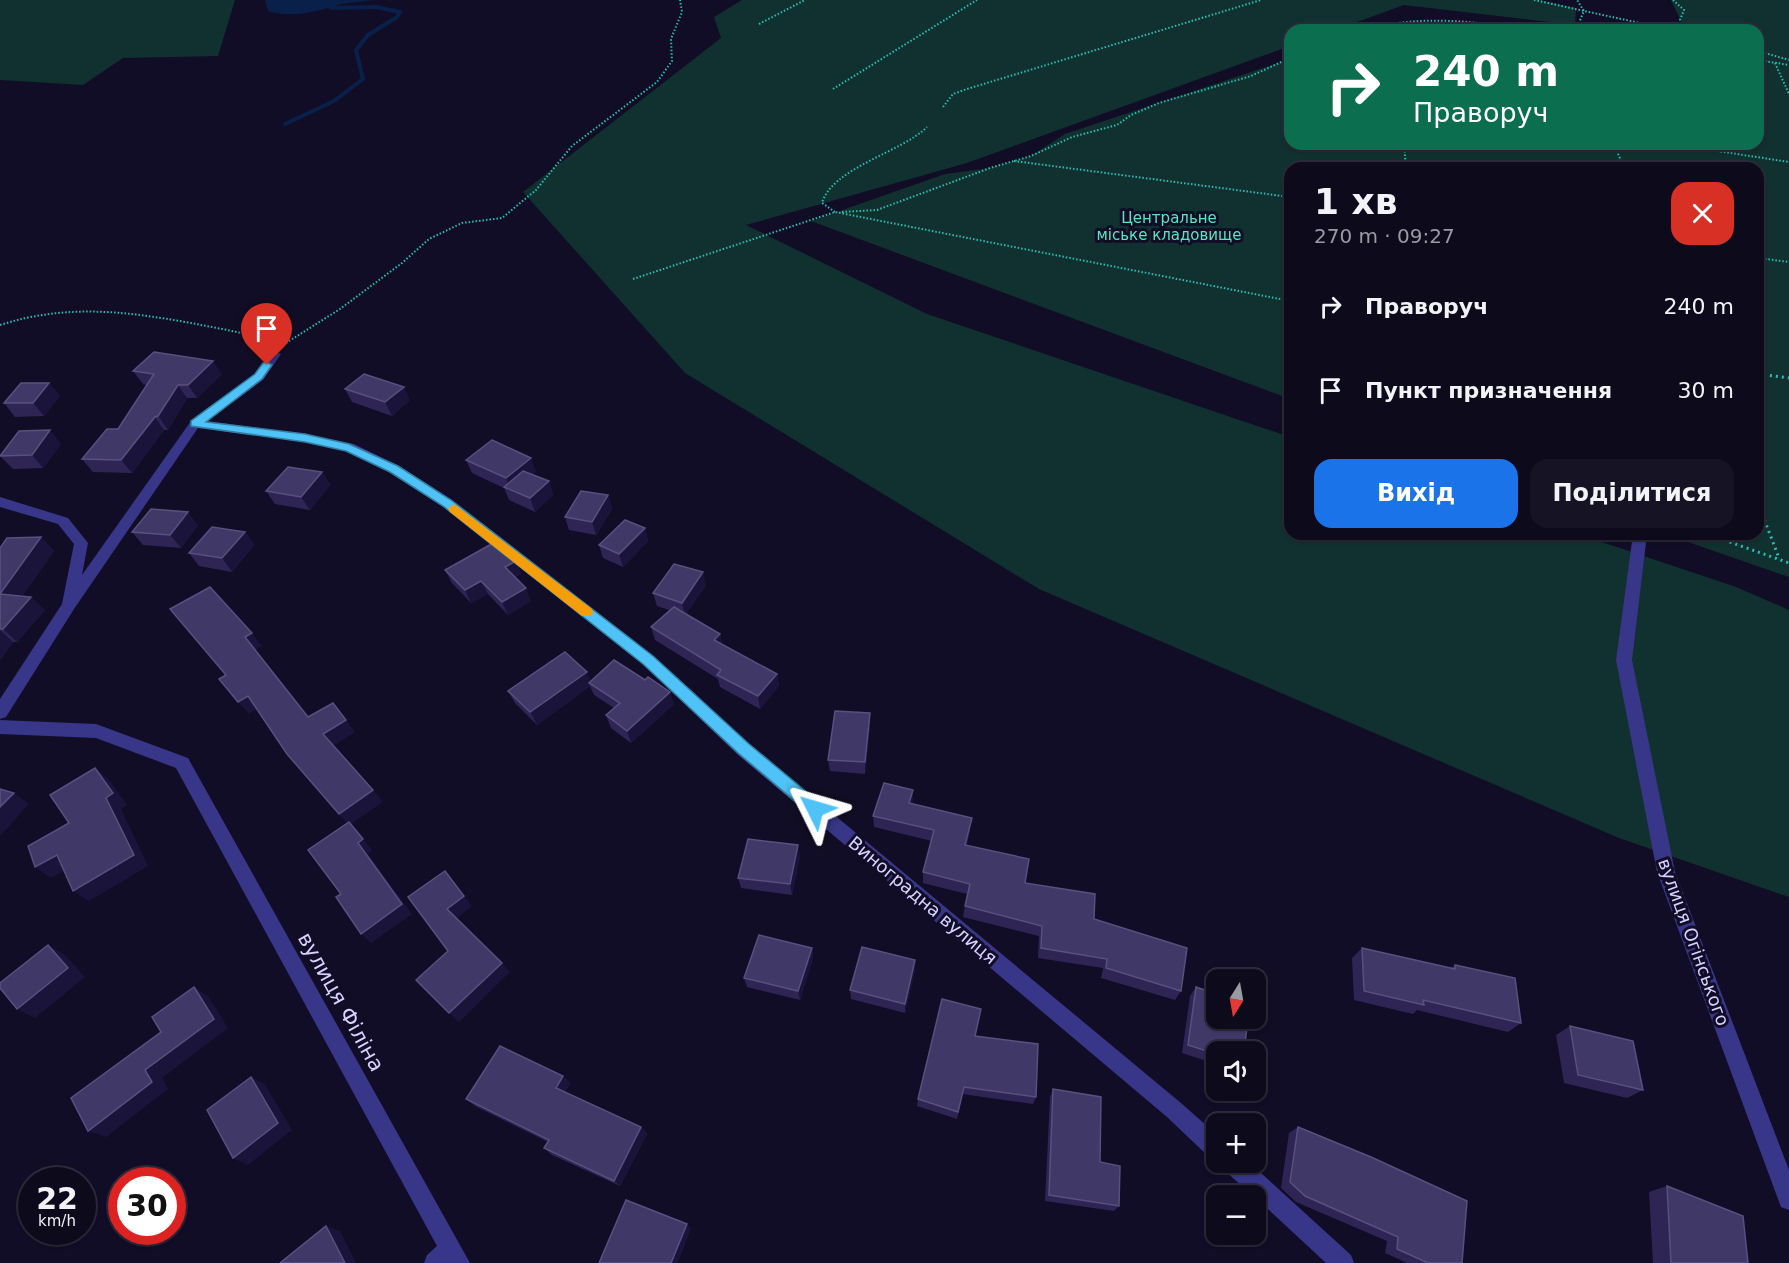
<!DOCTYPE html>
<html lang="uk">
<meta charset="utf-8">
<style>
body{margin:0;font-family:"DejaVu Sans",sans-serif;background:#161325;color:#f1f3f6;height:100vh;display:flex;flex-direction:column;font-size:22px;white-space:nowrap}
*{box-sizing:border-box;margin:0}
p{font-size:20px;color:#9a9aa3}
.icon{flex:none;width:33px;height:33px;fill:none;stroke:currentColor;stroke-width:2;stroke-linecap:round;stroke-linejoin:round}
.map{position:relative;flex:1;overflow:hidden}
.sheet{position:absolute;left:1284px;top:162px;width:480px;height:378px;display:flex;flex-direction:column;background:#0d0a1c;border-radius:18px;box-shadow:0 2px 4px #0004,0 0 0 2px #2d2b3b}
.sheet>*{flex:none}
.hud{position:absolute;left:1284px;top:24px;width:480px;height:126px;border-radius:18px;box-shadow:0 2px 4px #0004,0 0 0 2px #2d2b3b;background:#0b6e4f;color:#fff;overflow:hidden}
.needle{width:39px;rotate:191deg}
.tools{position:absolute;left:1206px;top:969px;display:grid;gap:12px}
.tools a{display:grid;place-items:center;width:60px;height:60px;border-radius:12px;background:#0d0a1c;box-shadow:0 2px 4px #0004,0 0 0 2px #2d2b3b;font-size:30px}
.speed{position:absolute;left:18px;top:1167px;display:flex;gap:12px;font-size:30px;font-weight:700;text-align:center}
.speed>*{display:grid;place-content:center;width:78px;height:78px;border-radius:50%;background:#0d0a1c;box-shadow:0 2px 4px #0004,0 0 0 2px #2d2b3b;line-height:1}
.speed small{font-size:15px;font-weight:400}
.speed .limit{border:9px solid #d22;background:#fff;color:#111}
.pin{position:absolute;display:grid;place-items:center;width:51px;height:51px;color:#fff;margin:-62px -26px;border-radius:50% 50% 50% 0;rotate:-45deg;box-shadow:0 0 6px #0007}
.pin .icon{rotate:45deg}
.me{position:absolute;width:66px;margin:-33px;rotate:310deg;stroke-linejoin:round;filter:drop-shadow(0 0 4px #0008)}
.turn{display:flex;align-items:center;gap:21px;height:126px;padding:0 30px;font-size:27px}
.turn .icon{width:78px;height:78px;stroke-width:2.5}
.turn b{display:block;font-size:42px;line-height:51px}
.round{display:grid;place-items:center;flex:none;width:63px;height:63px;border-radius:18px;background:#161325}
.headline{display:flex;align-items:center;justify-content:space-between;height:102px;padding:0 30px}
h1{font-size:36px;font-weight:600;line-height:45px}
.cta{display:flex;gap:12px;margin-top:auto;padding:12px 30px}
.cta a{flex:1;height:69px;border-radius:18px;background:#1a73e8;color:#fff;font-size:24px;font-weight:600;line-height:69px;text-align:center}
.cta a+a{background:#161325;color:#f1f3f6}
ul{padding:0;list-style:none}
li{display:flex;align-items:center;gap:18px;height:84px;padding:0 30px}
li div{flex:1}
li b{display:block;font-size:22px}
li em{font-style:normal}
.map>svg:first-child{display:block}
</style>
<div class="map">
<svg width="1789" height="1263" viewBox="0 0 1789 1263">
<rect width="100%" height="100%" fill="#110d26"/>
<!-- green -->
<g fill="#10312f">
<polygon points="0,0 235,0 218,56 123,58 83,85 0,80"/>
<polygon points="742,0 1541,0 1576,8 1575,25 1404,5 1335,30 1290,30 1290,46 967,163 746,225 927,314 1290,437 1290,534 1578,534 1736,587 1789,610 1789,897 1619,838 1039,589 685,373 523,192 721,38 714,17"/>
<polygon points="1671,0 1789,0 1789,577 1665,534 1758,534 1758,168 1290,168 1290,399 811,221 945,174 990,168 1031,156 1065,134 1290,59 1290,144 1758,144 1758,30 1685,30"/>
<polygon points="1420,23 1486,30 1383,30"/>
</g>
<!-- water -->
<path fill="#09214a" d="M265,0H375C365,1 353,2 342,4C317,11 294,19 268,11Z"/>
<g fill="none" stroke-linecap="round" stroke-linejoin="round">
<!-- stream -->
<polyline stroke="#09214a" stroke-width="4" points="285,124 334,101 363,79 356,50 368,35 397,17 400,12 376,7 331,8 326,0"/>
<!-- path-far1 -->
<g stroke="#27beb3" stroke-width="2" stroke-dasharray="1.5 2" stroke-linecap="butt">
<polyline points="1534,0 1672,30"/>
<polyline points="1673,0 1684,10 1680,20 1681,30"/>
<polyline points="759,24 805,0"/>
<path d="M1365,30C1423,13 1479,23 1538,30"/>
<polyline points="1576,30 1584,11 1577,0"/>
<polyline points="1758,51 1789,60"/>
<polyline points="1758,60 1789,65"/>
<polyline points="1775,63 1789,94"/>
<polyline points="833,89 977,0"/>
<polyline points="943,107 953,94 967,89 1261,0"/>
<polyline points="1404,144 1406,168"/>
<polyline points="1614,144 1624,168"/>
<polyline points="1672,144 1789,162"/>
<polyline points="1014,161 1290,197"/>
<path d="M835,212L822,203C832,168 902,152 927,127"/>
<polyline points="842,212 877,210 990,168 1031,156 1072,137 1117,125 1131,115 1159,103 1251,76 1290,58"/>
<polyline points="1758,258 1789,262"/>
<polyline points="633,279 835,212 1290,301"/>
<path d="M0,325C66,304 124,311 191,323C216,328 242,332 267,340"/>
<polyline points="286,343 340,309 402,263 429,239 462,223 502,218 536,190 572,146 657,82 672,61 671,39 682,12 680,0"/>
</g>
<!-- path -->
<g stroke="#27beb3" stroke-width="3" stroke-dasharray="2 4" stroke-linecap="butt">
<polyline points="1758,374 1789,378"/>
<polyline points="1758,503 1779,558"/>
<polyline points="1707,534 1789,563"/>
</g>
<!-- minor -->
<g fill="#383688" fill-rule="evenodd">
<polygon points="275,351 281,354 263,380 207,421 305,434 354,444 399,466 452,500 653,656 749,744 1181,1103 1216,1134 1216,1158 1208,1156 1167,1117 737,754 643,664 442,506 389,472 346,450 305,442 198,428 74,609 6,717 0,719 0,699 62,604 74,544 58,524 0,507 0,497 68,518 88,543 82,575 191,421 255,374 271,352"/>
<polygon points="1633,534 1647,534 1632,660 1675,872 1789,1170 1789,1210 1781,1207 1778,1199 1657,872 1616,660"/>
<polygon points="0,720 96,724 188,758 470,1263 424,1263 427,1255 437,1246 176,768 96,738 0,734"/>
<polygon points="1221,1162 1249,1162 1351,1255 1354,1263 1326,1263 1256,1198 1256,1196 1253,1196 1224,1170"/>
</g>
</g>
<!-- wall -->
<g fill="#2e2555">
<polygon points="133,371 222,374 197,398 187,398 168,430 164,430 132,473 93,472 82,459 118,429 147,385 143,384"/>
<polygon points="49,383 60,396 44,416 15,417 4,403"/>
<polygon points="345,389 410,400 392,416 352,402"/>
<polygon points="61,444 43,468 13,469 0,456"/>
<polygon points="466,460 536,471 532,475 549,481 553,495 535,512 509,500 504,488 472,473"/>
<polygon points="322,472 330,485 310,510 275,504 266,491"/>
<polygon points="608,495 612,509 596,535 569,530 565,517"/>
<polygon points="198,525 181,548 143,545 132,532"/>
<polygon points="645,528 648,541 623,567 603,558 599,545"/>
<polygon points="245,532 254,545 232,572 199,566 189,553"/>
<polygon points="41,537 54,551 22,596 45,610 17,642 13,642 0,660 0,548"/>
<polygon points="516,561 521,574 515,577 531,601 508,615 488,594 471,603 452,583 445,570"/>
<polygon points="706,585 686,614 720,634 722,645 777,674 779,686 760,709 720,687 718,679 655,640 651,627 669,610 657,606 653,593"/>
<polygon points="591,681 674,704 631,743 611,728 606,715 614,708 594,695 590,686 537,725 515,703 508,691"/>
<polygon points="870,713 870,725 865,774 830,771 828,760"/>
<polygon points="913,801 912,803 970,829 967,845 1025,883 1094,919 1181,991 1175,1000 1101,978 1103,968 1038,958 1039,936 963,917 967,894 923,883 923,872 932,841 874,827 873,816"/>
<polygon points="800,856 792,895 741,888 738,878"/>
<polygon points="812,948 813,958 800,1000 747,987 744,978"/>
<polygon points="1362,948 1451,968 1455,965 1521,1023 1508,1032 1417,1010 1413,1014 1354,1000 1352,958"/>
<polygon points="915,960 915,970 905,1013 851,999 850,990"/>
<polygon points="1196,987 1216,1052 1216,1064 1182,1053 1190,996"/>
<polygon points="1570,1026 1643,1090 1627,1098 1564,1083 1556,1035"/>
<polygon points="975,1036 1036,1097 1033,1104 962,1094 957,1119 917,1106 918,1099"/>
<polygon points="563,1076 570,1083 565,1092 641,1127 647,1134 620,1186 552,1155 544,1148 548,1142 475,1106 466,1099"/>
<polygon points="1053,1089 1100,1162 1119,1206 1114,1211 1045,1201 1050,1097"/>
<polygon points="1298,1127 1462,1263 1407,1263 1385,1253 1387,1241 1296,1202 1281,1188 1289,1133"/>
<polygon points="1667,1186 1748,1263 1653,1263 1649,1192"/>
</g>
<!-- shaded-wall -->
<g fill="#1b143a">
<polygon points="213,361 222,374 197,398 188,385"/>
<polygon points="49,383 60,396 44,416 33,403"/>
<polygon points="178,385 187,398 168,430 158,416"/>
<polygon points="404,387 410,400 392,416 385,402"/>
<polygon points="155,417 164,430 132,473 121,460"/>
<polygon points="50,430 61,444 43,468 32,455"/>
<polygon points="531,458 536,471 512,491 510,490 506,478"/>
<polygon points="322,472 330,485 310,510 301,497"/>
<polygon points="549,481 553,495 535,512 530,498"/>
<polygon points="608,495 612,509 596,535 592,522"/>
<polygon points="188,512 198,525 181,548 170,535"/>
<polygon points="645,528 648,541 623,567 619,554"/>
<polygon points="245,532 254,545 232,572 222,558"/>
<polygon points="41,537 54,551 14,607 0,594"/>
<polygon points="516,561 521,574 511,580 505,567"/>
<polygon points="703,572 706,585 685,615 682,603"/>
<polygon points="481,581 488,594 471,603 465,590"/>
<polygon points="526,588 531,601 508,615 502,602"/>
<polygon points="31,597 45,610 17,642 3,629"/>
<polygon points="0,630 13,642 0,660"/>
<polygon points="252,633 262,646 255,650 245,637"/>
<polygon points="720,634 723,647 714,640"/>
<polygon points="587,672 592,685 589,683 590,686 537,725 530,712"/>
<polygon points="777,674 779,686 760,709 758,696"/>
<polygon points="670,692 674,704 631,743 627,731"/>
<polygon points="248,696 258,708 249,714 238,702"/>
<polygon points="870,713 870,725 865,774 865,762"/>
<polygon points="346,720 355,732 333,746 323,734"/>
<polygon points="95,768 109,780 127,805 121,809 148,866 89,901 73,891 106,798"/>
<polygon points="373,790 383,802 351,824 372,850 368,854 412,914 371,943 361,934 358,843 349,826 339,814"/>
<polygon points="913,790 913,801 909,814 909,803"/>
<polygon points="14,793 29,804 0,836 0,807"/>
<polygon points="972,818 970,829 964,855 965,845"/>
<polygon points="798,845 800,856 792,895 790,884"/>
<polygon points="57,855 72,866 51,878 35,867"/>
<polygon points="445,871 472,906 456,919 447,909"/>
<polygon points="48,945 65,955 85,977 35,1018 17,1009"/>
<polygon points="812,948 813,958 800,1000 798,991"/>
<polygon points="915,960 915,970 905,1013 905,1004"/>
<polygon points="502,963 510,972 459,1022 449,1013"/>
<polygon points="194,987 208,996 228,1028 162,1078 168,1089 106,1137 88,1131 145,1070"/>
<polygon points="563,1076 570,1083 563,1095 556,1088"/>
<polygon points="251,1077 265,1084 292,1130 248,1165 233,1158"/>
<polygon points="641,1127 647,1134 620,1186 614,1181"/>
<polygon points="687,1224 691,1229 678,1263 671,1263"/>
<polygon points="326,1226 340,1231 356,1263 345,1263"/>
</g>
<!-- building -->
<g fill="#403867" stroke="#58507f" stroke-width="1.5">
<polygon points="154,352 213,361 188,385 178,385 158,416 155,417 121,460 82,459 107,429 118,429 154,374 133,371"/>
<polygon points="364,374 404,387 385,402 345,389"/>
<polygon points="21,383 49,383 33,403 4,403"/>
<polygon points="50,430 32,455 0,456 19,431"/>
<polygon points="492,440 531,458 506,478 466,460"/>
<polygon points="288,467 322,472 301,497 266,491"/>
<polygon points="523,471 549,481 530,498 504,487"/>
<polygon points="581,491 608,495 592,522 565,517"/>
<polygon points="151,509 188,512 170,535 132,532"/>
<polygon points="625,520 645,528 619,554 599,545"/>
<polygon points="212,527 245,532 222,558 189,553"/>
<polygon points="41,537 0,594 31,597 3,629 0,629 0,548 7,538"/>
<polygon points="495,542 516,561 505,567 526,588 502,602 481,581 465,590 445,570"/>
<polygon points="674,564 703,572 682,603 653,593"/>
<polygon points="210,587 252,633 245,637 308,717 333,703 346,720 323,734 373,790 339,814 287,754 248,696 238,702 219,679 226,675 170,609"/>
<polygon points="674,607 720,634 714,640 777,674 758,696 717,675 721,670 651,627"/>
<polygon points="565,652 587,672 530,712 508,691"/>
<polygon points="614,660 645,680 648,677 670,692 627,731 606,715 620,703 589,683"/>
<polygon points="835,711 870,713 865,762 828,760"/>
<polygon points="95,768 113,793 106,798 134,855 73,891 57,855 35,867 28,846 69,823 50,795"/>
<polygon points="884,783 913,790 909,803 972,818 965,845 1029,859 1025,883 1095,894 1094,919 1187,948 1181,991 1106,968 1107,959 1041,948 1042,926 965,906 970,884 923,872 934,830 873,816"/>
<polygon points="0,789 14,793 0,807"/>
<polygon points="349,822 363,839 358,843 402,904 361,934 336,897 341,894 308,850"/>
<polygon points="748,839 798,845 790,884 738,878"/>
<polygon points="445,871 464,896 447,909 502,963 449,1013 416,980 448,951 408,897"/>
<polygon points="759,935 812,948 798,991 744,978"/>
<polygon points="48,945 68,968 17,1009 0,988 0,983"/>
<polygon points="862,947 915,960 905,1004 850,990"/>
<polygon points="1362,948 1455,969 1455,965 1515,978 1521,1023 1423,1000 1424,1005 1364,991"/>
<polygon points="194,987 214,1019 145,1070 152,1082 88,1131 71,1098 161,1032 152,1017"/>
<polygon points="1196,987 1216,994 1216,1018 1248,1018 1244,1052 1216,1052 1216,1054 1188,1045"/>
<polygon points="942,999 981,1009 975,1036 1038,1044 1036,1097 964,1087 958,1112 918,1099"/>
<polygon points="1570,1026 1633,1041 1643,1090 1578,1075"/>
<polygon points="500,1046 563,1076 556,1088 641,1127 614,1181 544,1148 549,1140 466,1099"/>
<polygon points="251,1077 278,1123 233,1158 207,1110"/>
<polygon points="1053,1089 1101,1097 1100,1162 1120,1166 1119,1206 1049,1195"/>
<polygon points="1298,1127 1371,1157 1467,1201 1462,1263 1428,1263 1397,1249 1398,1237 1305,1196 1290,1182"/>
<polygon points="1667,1186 1743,1216 1748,1263 1671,1263"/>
<polygon points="626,1200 687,1224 671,1263 599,1263"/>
<polygon points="326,1226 345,1263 280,1263"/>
</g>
<!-- route -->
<polygon fill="#4fc3f7" stroke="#337fa1" stroke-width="1.5" points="267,362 272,365 262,379 206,422 305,434 349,444 398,466 451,500 653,656 749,744 821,804 823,809 821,814 815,816 810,814 738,753 643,664 443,506 390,472 346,451 305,442 191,426 191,421 255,374 263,363"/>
<!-- slow -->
<polygon fill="#f59e0b" points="454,504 592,609 593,612 592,616 582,616 450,512 448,509"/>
<g text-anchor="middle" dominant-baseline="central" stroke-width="6" stroke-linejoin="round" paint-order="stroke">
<!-- far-park labels -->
<g font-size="15" fill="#57e7c1" stroke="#110d26">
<text x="1169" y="218">Центральне<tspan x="1169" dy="17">міське кладовище</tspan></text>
</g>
<!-- street labels -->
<g font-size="18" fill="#d7d2ff" stroke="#110d26">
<text transform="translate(923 900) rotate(40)">Виноградна вулиця</text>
<text transform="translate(1694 942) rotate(70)">вулиця Огінського</text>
</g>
<!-- near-street labels -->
<g font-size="21" fill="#d7d2ff" stroke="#110d26">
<text transform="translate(341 1002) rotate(61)">вулиця Філіна</text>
</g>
</g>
</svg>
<div class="tools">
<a><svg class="needle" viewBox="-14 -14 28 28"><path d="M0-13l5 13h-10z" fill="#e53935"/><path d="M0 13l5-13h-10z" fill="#9a9aa3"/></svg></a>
<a><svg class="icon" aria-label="sound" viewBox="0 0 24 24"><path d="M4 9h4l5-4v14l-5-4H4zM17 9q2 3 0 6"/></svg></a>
<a>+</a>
<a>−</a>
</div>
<div class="speed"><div>22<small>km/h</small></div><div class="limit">30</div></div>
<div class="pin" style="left:267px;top:365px;background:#d93025"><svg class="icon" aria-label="arrive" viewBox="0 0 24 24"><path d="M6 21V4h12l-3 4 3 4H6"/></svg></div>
<svg class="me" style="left:815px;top:809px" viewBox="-20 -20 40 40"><path d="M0-17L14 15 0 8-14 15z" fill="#4fc3f7" stroke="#fff" stroke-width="4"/></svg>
<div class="hud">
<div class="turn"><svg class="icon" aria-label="right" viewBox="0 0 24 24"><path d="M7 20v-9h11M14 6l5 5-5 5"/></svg><div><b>240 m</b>Праворуч</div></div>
</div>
<section class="sheet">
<div class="headline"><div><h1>1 хв</h1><p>270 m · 09:27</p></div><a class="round" style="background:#d93025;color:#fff"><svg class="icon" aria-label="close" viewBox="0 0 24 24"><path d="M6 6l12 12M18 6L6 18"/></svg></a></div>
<ul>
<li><svg class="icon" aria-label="right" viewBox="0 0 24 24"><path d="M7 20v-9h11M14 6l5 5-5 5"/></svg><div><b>Праворуч</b></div><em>240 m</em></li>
<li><svg class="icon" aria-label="arrive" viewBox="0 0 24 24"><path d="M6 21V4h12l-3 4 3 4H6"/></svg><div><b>Пункт призначення</b></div><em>30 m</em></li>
</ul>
<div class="cta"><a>Вихід</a><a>Поділитися</a></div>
</section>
</div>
